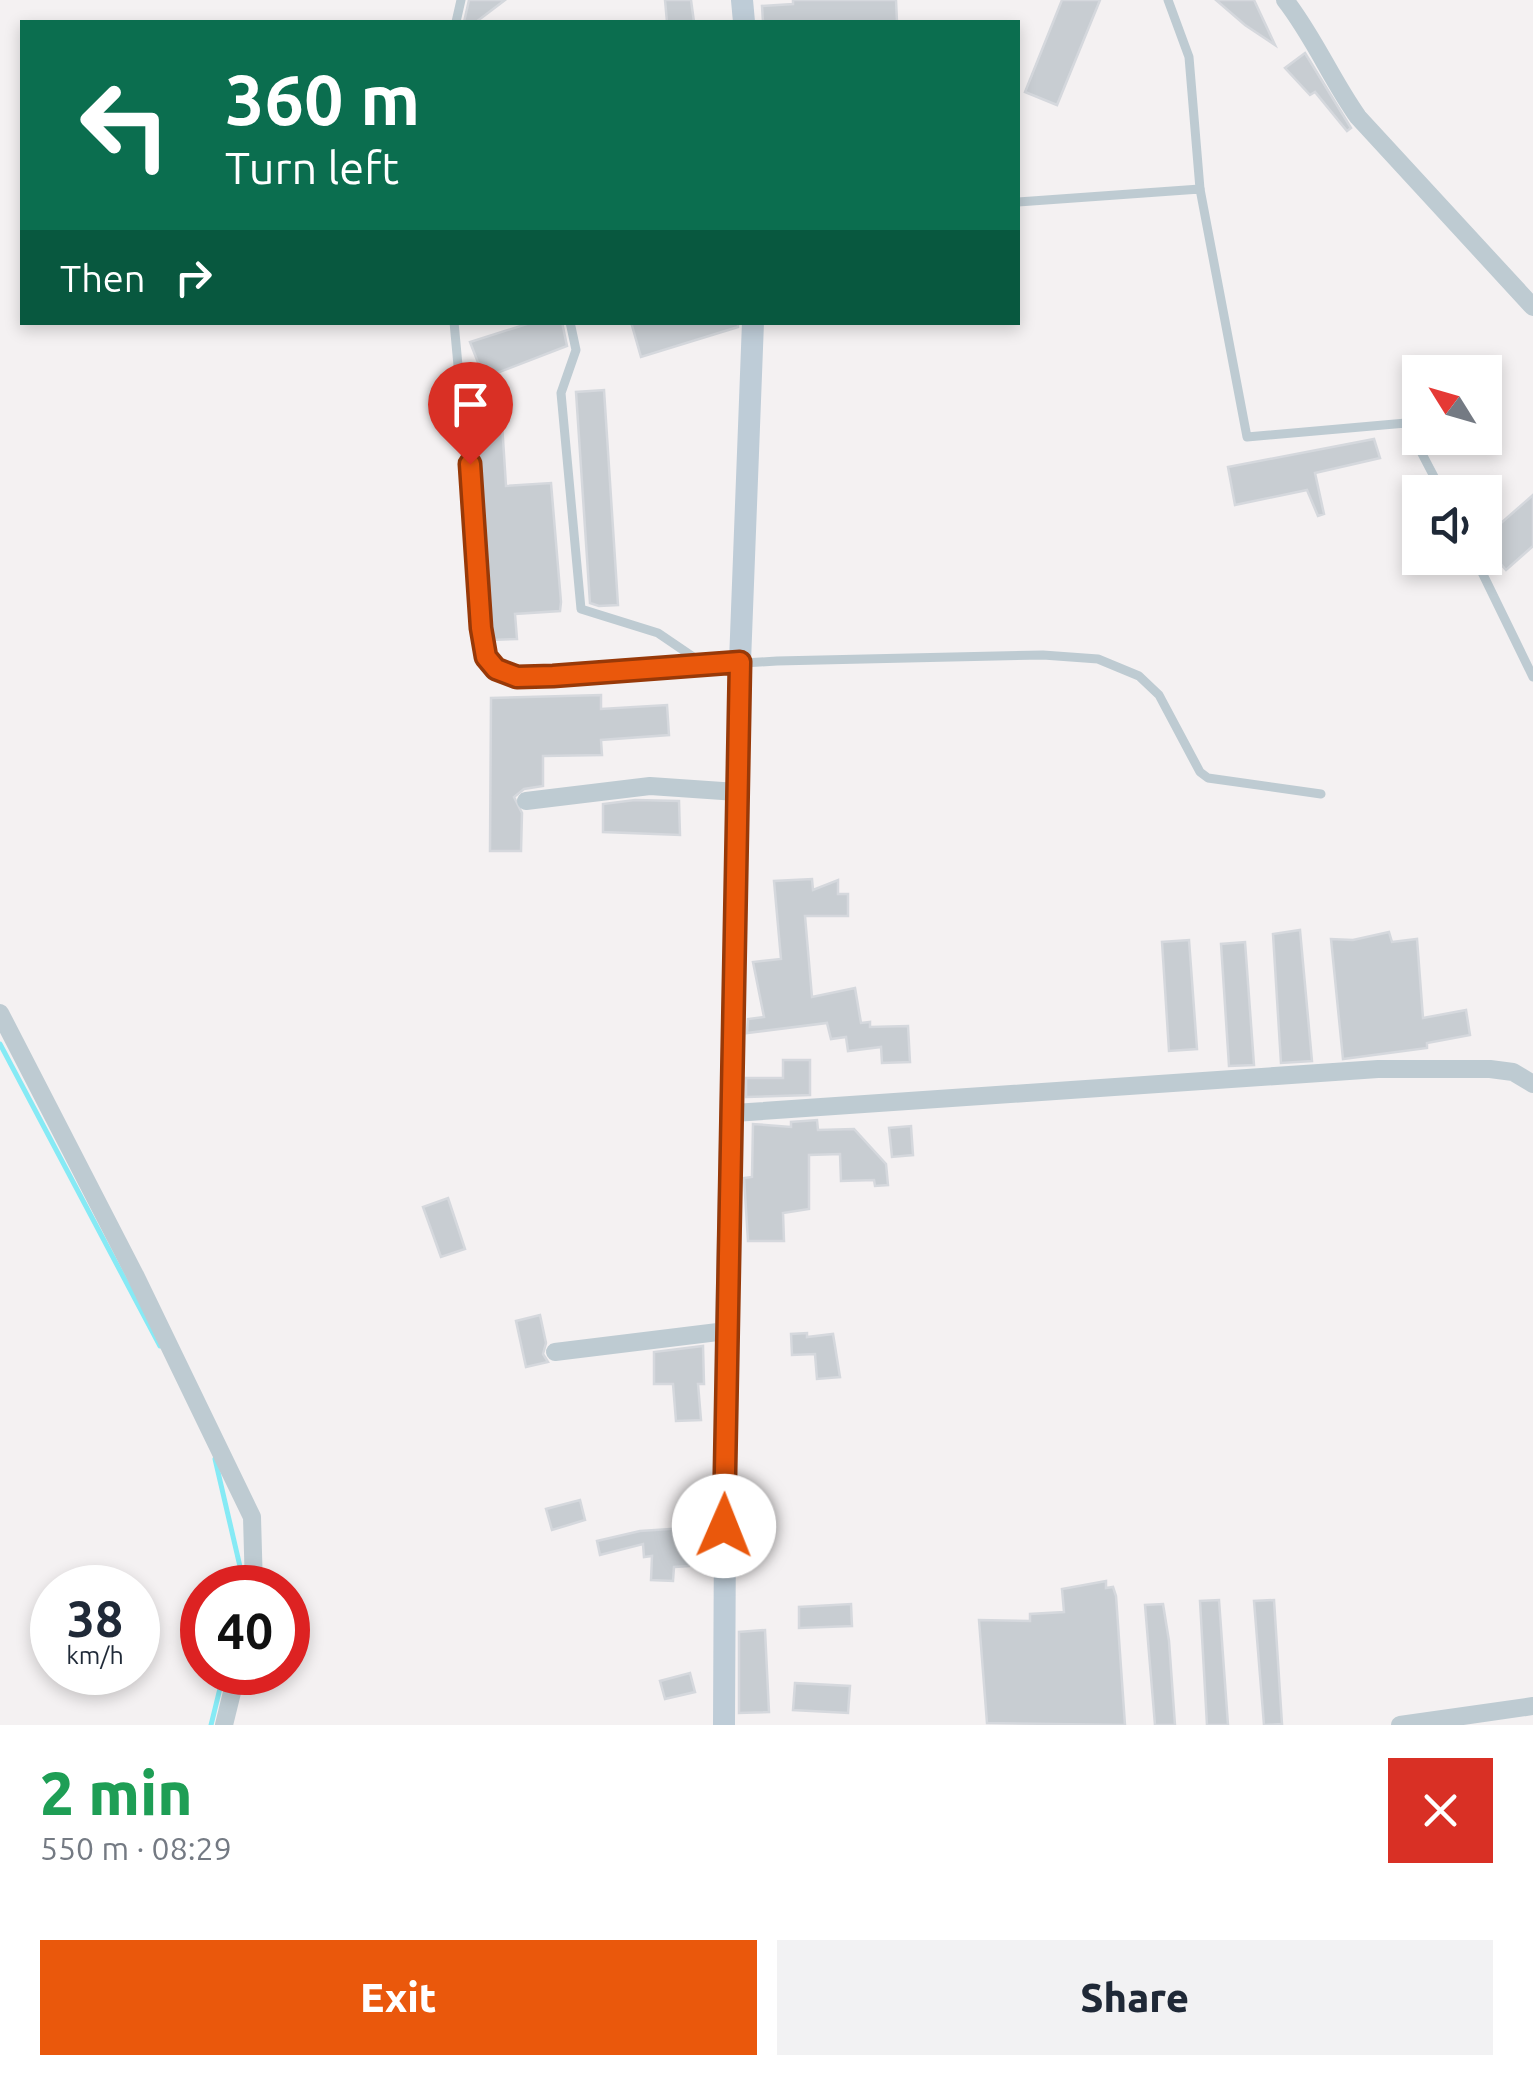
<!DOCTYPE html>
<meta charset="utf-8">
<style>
body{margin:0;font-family:Ubuntu,sans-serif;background:#f2f2f3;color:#1f2937;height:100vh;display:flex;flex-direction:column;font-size:38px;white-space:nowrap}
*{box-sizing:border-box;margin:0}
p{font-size:32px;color:#747a83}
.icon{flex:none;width:55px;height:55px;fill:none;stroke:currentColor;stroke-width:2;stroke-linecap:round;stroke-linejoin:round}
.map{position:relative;height:1725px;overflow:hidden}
.drawer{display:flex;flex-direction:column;background:#fff;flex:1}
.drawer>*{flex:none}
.guide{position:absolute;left:20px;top:20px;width:1000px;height:305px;border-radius:0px;box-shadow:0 5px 15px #0003;background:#0b6e4f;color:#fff;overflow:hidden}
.needle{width:65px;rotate:307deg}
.buttons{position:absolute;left:1402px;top:355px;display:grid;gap:20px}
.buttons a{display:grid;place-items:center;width:100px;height:100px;border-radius:0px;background:#fff;box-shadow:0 5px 15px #0003;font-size:50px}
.speed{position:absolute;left:30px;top:1565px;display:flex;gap:20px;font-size:50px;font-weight:700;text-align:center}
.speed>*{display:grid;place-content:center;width:130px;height:130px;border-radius:50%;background:#fff;box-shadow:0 5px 15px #0003;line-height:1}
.speed small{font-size:25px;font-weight:400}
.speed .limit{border:15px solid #d22;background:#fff;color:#111}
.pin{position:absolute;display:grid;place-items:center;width:85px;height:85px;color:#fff;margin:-102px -42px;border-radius:50% 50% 50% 0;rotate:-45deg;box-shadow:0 0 10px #0007}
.pin .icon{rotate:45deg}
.me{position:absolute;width:110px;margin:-55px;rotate:1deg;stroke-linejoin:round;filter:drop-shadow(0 0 8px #0008)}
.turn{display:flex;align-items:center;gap:35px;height:210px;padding:0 40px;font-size:45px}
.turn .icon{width:130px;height:130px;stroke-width:2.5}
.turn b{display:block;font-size:70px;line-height:85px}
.then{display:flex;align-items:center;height:95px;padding:0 40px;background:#0003;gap:20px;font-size:38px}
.round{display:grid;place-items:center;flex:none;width:105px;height:105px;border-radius:0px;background:#f2f2f3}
.overview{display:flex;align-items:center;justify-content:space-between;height:170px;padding:0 40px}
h1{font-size:60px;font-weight:800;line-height:75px;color:#1e9e55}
.button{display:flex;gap:20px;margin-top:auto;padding:20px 40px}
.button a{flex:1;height:115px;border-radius:0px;background:#ea580c;color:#fff;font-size:40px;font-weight:800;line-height:115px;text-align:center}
.button a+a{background:#f2f2f3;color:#1f2937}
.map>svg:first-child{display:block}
</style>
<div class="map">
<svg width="1533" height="1725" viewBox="0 0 1533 1725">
<rect width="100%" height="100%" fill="#f4f1f2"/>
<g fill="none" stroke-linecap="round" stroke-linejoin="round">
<!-- stream -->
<g stroke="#86eaf5" stroke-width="5">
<polyline points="0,1044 160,1346"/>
<polyline points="215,1459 245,1588"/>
<polyline points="211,1725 224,1672"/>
</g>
</g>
<!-- building -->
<g fill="#c8cdd2" stroke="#d5d8dd" stroke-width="2.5">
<polygon points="469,0 505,0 476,22 464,22"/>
<polygon points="665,0 691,0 694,22 667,22"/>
<polygon points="793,0 896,0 897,22 763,22 762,6 793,4"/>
<polygon points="1062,0 1100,0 1057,105 1025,92"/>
<polygon points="1216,0 1254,0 1275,45 1245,25"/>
<polygon points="1305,53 1351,128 1347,131 1315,92 1310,95 1285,68"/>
<polygon points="533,322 562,322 567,346 484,378 470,342"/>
<polygon points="631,322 738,322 738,327 641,357"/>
<polygon points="604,390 618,605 599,606 590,603 576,392"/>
<polygon points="502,423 506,486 551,483 561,602 560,611 515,614 517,639 491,640 474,425"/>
<polygon points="1374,439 1380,458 1315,473 1324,514 1318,516 1307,490 1235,505 1228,467"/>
<polygon points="1533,495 1533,546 1506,570 1485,546 1485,537"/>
<polygon points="601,695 601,709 667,705 669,735 601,740 602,755 543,756 543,786 524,789 514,797 522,813 521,851 490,851 491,698"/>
<polygon points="635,800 679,801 680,835 603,832 603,804"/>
<polygon points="812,879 813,890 838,880 838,894 848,894 848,916 805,916 812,997 855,988 861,1023 870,1022 870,1027 908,1026 910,1062 882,1063 881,1047 848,1051 846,1037 831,1039 827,1023 747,1033 748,1019 764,1017 753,962 781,959 774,881"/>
<polygon points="1300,930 1312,1061 1281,1063 1273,934"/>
<polygon points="1389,932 1392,942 1417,939 1423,1018 1466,1010 1470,1035 1427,1043 1427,1048 1343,1059 1331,939 1353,940"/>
<polygon points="1189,940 1197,1049 1169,1051 1162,942"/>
<polygon points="1245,942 1254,1065 1229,1066 1221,944"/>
<polygon points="783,1060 810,1060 810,1095 746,1097 746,1078 783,1078"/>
<polygon points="817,1120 818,1130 854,1129 886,1164 888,1185 875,1186 874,1180 841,1181 840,1154 809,1155 809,1209 783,1213 784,1241 748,1241 744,1178 752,1177 753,1124 791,1127 791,1122"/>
<polygon points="911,1126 913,1155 892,1157 889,1128"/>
<polygon points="448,1198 465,1249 441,1257 423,1207"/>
<polygon points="540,1315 546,1343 543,1354 548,1362 526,1367 516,1321"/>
<polygon points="807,1333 807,1337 833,1334 840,1377 817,1379 815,1354 792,1355 791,1334"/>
<polygon points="703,1346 704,1384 698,1384 701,1420 676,1421 673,1384 654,1384 654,1352"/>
<polygon points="580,1500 585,1520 552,1530 546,1509"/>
<polygon points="699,1527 689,1566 674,1567 673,1581 651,1580 652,1556 644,1557 643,1544 600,1555 597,1541 640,1531"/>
<polygon points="1106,1581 1106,1588 1113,1587 1116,1596 1125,1725 987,1723 979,1620 1030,1621 1030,1614 1064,1612 1062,1589"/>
<polygon points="1219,1600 1228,1725 1207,1725 1200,1601"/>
<polygon points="1274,1600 1282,1724 1264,1725 1254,1601"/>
<polygon points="851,1604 852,1626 799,1628 799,1607"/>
<polygon points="1163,1604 1169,1641 1175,1725 1155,1725 1145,1605"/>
<polygon points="765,1630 769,1712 739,1713 739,1632"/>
<polygon points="690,1673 695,1692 665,1699 660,1681"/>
<polygon points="795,1683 850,1686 848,1713 793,1710"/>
</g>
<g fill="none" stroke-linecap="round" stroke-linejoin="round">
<!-- lane -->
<g stroke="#becbd2" stroke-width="9">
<polyline points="1168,0 1189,57 1200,189"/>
<polyline points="456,22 461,0"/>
<polyline points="1018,202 1200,189 1247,437 1406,423 1442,492"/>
<polyline points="454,322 484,648 496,669 517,677 777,661 1043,655 1098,659 1139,676 1159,695 1200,772 1208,778 1321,794"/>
<polyline points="570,322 576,350 561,393 581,609 658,633 705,665"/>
<polyline points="1475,558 1533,677"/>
</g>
<!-- street -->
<g stroke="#becbd2" stroke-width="18">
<path d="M1285,0C1314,37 1331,79 1358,117L1533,307"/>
<polyline points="526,801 650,786 737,792"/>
<polyline points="0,1013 135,1275 252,1517 254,1588"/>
<polyline points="734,1113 1378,1069 1490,1069 1513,1072 1533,1084"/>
<polyline points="555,1352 726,1331"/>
<polyline points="224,1725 237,1672"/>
<polyline points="1400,1725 1533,1706"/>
</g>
<!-- secondary -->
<g stroke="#beccd7" stroke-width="22">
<polyline points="742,0 744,22"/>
<polyline points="724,1725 726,1331 740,662 753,322"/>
</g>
</g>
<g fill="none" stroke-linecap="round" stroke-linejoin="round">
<defs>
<polyline id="route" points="470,464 481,628 486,657 496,669 517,677 553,676 740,662 724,1526"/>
</defs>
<!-- route casing -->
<use href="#route" stroke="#983908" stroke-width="25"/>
<!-- route -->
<use href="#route" stroke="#ea580c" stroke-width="18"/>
</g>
</svg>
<div class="buttons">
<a><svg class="needle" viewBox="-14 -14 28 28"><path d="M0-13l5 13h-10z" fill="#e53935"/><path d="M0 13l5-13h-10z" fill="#747a83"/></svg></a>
<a><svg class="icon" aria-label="sound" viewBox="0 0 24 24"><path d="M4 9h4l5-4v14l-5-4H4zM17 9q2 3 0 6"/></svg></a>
</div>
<div class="speed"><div>38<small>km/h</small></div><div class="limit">40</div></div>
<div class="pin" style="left:470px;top:464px;background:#d93025"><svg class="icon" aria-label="arrive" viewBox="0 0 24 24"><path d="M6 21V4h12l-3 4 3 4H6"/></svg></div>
<svg class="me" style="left:724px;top:1526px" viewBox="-20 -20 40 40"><circle r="19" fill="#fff"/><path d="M0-13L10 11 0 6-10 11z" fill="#ea580c"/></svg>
<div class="guide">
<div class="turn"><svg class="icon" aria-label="left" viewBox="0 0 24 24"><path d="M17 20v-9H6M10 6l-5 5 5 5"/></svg><div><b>360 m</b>Turn left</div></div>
<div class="then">Then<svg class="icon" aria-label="right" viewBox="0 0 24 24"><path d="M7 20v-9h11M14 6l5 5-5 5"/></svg></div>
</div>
</div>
<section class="drawer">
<div class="overview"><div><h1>2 min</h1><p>550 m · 08:29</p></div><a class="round" style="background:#d93025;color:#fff"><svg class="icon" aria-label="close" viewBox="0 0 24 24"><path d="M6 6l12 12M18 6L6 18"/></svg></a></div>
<div class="button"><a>Exit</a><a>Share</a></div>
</section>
